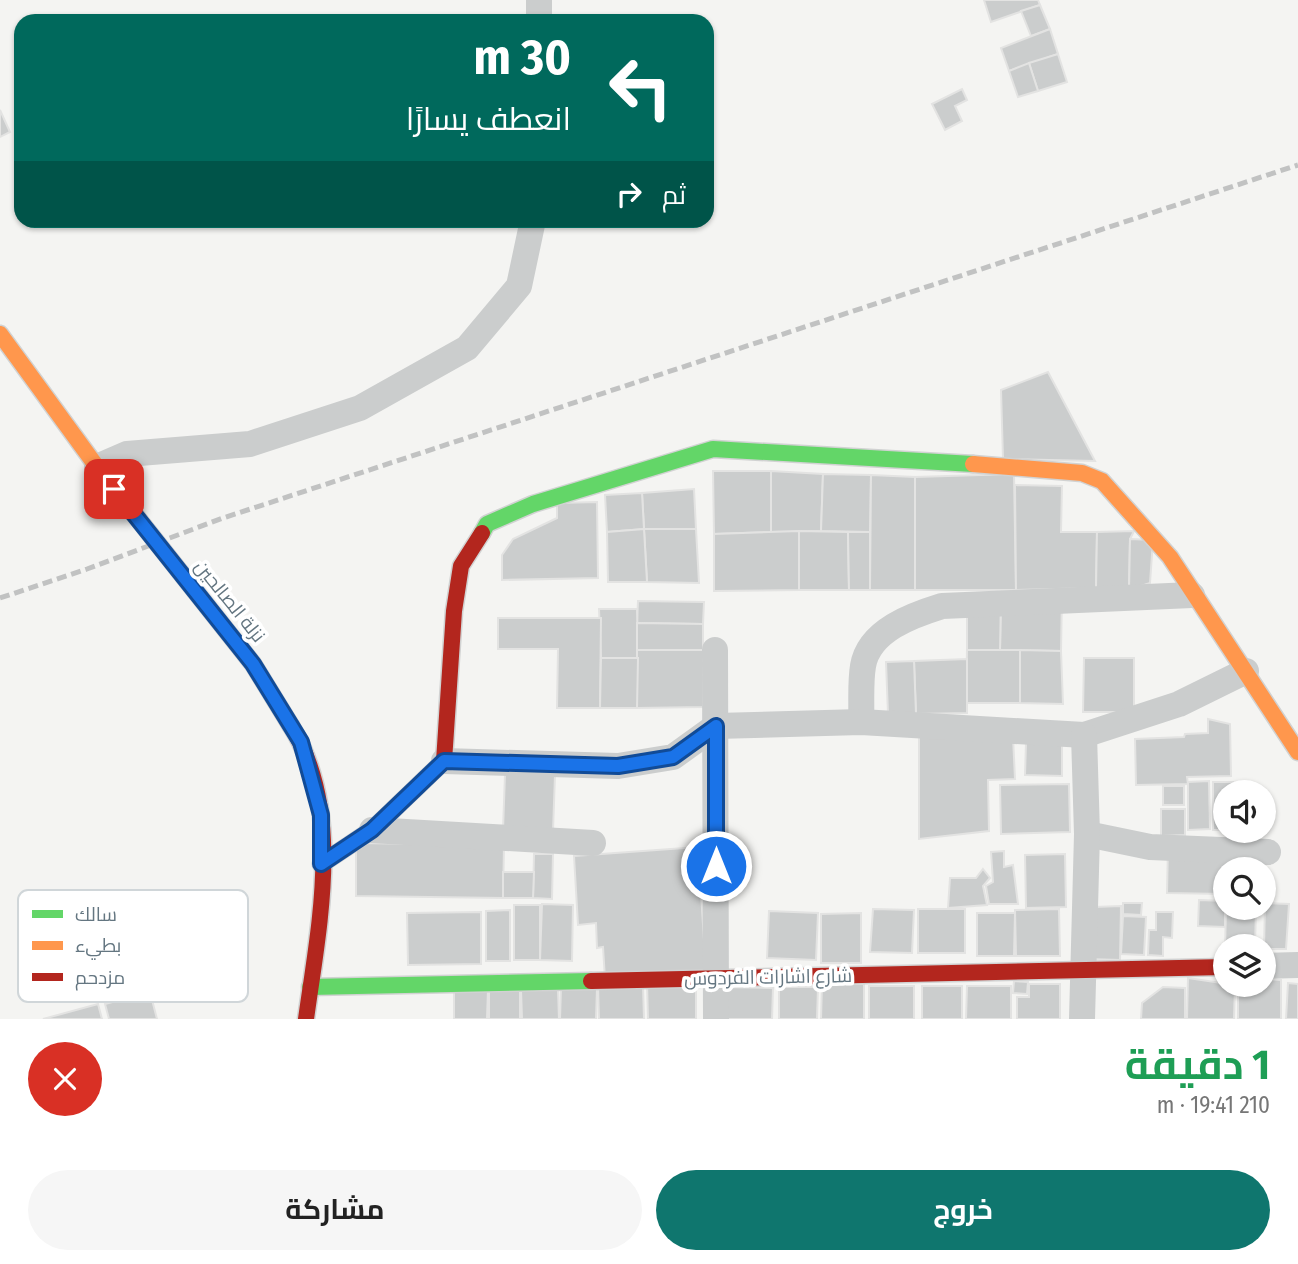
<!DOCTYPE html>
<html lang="ar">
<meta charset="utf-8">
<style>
body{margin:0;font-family:"Fira Sans Condensed",Cairo,sans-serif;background:#f6f6f6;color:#222;direction:rtl;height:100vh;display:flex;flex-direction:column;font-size:26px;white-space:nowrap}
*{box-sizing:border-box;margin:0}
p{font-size:23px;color:#767676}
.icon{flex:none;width:38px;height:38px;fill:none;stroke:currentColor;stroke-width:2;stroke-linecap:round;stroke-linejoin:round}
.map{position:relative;height:1019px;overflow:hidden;direction:ltr}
.details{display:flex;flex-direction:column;background:#fff;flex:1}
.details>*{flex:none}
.banner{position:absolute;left:14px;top:14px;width:700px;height:214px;border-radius:21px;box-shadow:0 2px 5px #0004;direction:rtl;background:#00695c;color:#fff;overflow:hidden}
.controls{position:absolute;left:1213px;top:780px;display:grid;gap:14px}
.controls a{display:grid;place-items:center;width:63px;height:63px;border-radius:50%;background:#fff;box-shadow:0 2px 5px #0004;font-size:35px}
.pin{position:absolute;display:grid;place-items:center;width:60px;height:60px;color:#fff;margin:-30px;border-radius:14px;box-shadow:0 4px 10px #0006}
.me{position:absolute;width:77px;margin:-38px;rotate:0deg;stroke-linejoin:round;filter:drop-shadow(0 0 5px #0008)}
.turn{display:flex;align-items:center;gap:24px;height:147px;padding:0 28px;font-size:32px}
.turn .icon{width:91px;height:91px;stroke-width:2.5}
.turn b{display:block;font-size:49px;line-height:60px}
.then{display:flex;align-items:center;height:66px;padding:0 28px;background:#0003;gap:14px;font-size:26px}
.round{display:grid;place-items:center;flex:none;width:74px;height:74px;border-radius:37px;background:#f6f6f6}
.headline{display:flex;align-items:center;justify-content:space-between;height:119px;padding:0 28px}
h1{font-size:42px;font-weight:700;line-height:52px;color:#1e9e55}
.action{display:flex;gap:14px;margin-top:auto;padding:14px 28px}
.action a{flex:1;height:80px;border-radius:42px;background:#0f766e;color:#fff;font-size:28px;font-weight:700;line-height:80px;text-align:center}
.action a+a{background:#f6f6f6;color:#222}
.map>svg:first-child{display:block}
</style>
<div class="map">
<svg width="1298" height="1019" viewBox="0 0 1298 1019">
<rect width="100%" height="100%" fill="#f4f4f2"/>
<!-- building -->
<g fill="#cbcdcd" stroke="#e3e3e2" stroke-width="2">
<polygon points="984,0 1038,0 1040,5 991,22"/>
<polygon points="1040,5 1050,29 1031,36 1021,11"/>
<polygon points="1050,29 1058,54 1009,71 1001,48"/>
<polygon points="1058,54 1067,82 1038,91 1029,63"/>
<polygon points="1029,63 1038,91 1018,97 1009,71"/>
<polygon points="962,89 967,100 955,106 962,121 945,130 932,104"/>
<polygon points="0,110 10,132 0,137"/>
<polygon points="1048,372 1095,461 1003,459 1001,390"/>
<polygon points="713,471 771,471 771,532 714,534"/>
<polygon points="771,471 823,474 821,531 771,532"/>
<polygon points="823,474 871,475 870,532 821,531"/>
<polygon points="1014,474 1016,590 915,590 915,477"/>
<polygon points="871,475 915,477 915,590 870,590"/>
<polygon points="1015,485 1062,486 1061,532 1097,532 1096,588 1016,590"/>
<polygon points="694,489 696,529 644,529 642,493"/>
<polygon points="642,493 644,529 607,532 605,495"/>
<polygon points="597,502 598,578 502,580 502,555 513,539 557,518 557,503"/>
<polygon points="644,529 696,529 699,583 647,582"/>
<polygon points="644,529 647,582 608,582 607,532"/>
<polygon points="799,531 848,532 849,590 799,590"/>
<polygon points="799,531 799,590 714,591 714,534"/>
<polygon points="1134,531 1130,539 1129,590 1096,588 1097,532"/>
<polygon points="848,532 870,532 870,590 849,590"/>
<polygon points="1130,539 1153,540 1150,583 1129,590"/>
<polygon points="1062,595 1061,651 1000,650 1001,596"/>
<polygon points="967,596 1001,596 1000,650 967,650"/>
<polygon points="638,601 704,602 703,624 637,623"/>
<polygon points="599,609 637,609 638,658 601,658"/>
<polygon points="498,618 601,618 600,708 557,708 558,649 498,649"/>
<polygon points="637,623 703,624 703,650 637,650"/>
<polygon points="637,650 703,650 703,707 637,708"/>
<polygon points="967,650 1020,650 1020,703 966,703"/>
<polygon points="1020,650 1061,651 1063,704 1020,703"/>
<polygon points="601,658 638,658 637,708 600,708"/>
<polygon points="1084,658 1134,658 1134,712 1083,712"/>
<polygon points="967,659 967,713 916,714 914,661"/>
<polygon points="914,661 916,714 888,714 886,662"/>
<polygon points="1208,719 1230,724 1231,776 1187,777 1188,784 1136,785 1135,739 1184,737 1185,734 1208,733"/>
<polygon points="919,735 1013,737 1015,779 988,780 989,831 919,839"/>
<polygon points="1026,743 1062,743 1062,776 1025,775"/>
<polygon points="505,774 555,775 553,831 503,830"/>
<polygon points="1209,781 1210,829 1188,830 1188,782"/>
<polygon points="1213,782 1233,782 1233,793 1225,793 1225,830 1213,830"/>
<polygon points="1069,784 1070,832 1001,834 1000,785"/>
<rect x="1163" y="786" width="21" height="19"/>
<polygon points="1161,809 1185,809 1185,835 1161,836"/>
<polygon points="356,843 504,845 503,898 356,896"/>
<polygon points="1168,846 1232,847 1232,870 1225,870 1225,894 1167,893"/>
<polygon points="698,847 706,971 605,979 603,947 597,948 596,923 578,925 574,856"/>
<polygon points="1004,851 1004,867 1013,865 1018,904 989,904 986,886 993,882 991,852"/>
<polygon points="534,854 553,854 552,899 533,898"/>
<polygon points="1065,854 1066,907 1026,908 1025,855"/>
<polygon points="983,869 990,878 983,886 987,905 948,908 950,878 976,878"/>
<polygon points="503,872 534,872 533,898 503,898"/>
<polygon points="1199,900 1225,901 1225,927 1198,926"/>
<polygon points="1123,903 1142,903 1141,915 1123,914"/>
<polygon points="1265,903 1289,904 1286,949 1264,949"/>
<polygon points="542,904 573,905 572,961 540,960"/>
<rect x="514" y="905" width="26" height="55"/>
<polygon points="1121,906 1120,960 1087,959 1094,907"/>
<polygon points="1226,908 1256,908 1255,947 1225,947 1225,951"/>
<polygon points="873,909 914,910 912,953 870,952"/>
<rect x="918" y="909" width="47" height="44"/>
<polygon points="1059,909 1060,956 1016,956 1015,910"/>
<polygon points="510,910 510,961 486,961 486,911"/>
<polygon points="769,911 818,913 816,960 767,958"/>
<polygon points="481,912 481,964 408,965 407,913"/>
<polygon points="1156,912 1173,912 1172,938 1163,937 1163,956 1148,955 1149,930 1156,930"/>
<polygon points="861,913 861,963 821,963 821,914"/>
<polygon points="977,913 1015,913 1014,956 977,956"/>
<polygon points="1123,916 1146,917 1144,955 1121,954"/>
<polygon points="1188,978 1235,985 1234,1019 1187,1019"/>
<polygon points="1264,979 1281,980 1281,1019 1238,1019 1238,985 1264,985"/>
<polygon points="1014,981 1028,982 1027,994 1013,993"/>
<polygon points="647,983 696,983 696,1019 648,1019"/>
<polygon points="1288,983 1298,984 1298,1019 1286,1019"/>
<polygon points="822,984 864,984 864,1019 821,1019"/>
<polygon points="1029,984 1060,984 1060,1019 1017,1019 1017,997 1029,997"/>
<polygon points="598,986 643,986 644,1019 599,1019"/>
<rect x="869" y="986" width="45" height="33"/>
<rect x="922" y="986" width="40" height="33"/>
<polygon points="967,986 1011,986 1011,1019 966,1019"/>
<polygon points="561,987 597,988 596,1019 560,1019"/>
<polygon points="723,987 773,988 772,1019 723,1019"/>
<polygon points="779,987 818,987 817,1019 779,1019"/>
<polygon points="1163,987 1185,988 1185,1019 1141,1019 1142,1003"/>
<polygon points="454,988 488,989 487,1019 454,1019"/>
<polygon points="558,989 559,1019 522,1019 521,990"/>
<rect x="489" y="991" width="31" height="28"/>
<polygon points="150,992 157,1019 109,1019 105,1004"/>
<polygon points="98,1004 102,1019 43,1019"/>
</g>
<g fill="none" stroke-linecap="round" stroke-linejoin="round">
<defs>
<g id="fast">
<polyline points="482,533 487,524 533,504 713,449 973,464"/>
<polyline points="310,987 591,981"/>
</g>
<g id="slow">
<polyline points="0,334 97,467 253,664 291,726"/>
<polyline points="973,464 1082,473 1102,481 1170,557 1298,752"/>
</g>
<g id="jam">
<path d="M291,726C344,811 319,925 306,1019"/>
<polyline points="321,864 372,830 444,761 454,611 461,566 482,533"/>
<polyline points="591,981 1225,967"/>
</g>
</defs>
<!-- fast casing -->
<use href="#fast" stroke="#d1d2d2" stroke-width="19"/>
<!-- slow casing -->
<use href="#slow" stroke="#d1d2d2" stroke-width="19"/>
<!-- jam casing -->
<use href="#jam" stroke="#d1d2d2" stroke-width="19"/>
<!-- street -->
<g stroke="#cbcdcd" stroke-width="26">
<polyline points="539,0 539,21"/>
<polyline points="97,467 127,454 250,444 360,408 467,348 519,286 533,220"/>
<polyline points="715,650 716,1019"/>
<path d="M861,722C862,704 860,684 863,666C869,630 913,615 942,606L1192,595"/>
<polyline points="444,761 618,766 673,757 716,726 861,722 1084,735 1179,704 1246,671"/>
<polyline points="372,830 593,843"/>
<polyline points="1087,834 1150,847 1268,852"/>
<polyline points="1264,966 1298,965"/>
<polyline points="1082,1019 1087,834 1084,735"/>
</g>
<!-- fast -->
<use href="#fast" stroke="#63d668" stroke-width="16"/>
<!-- slow -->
<use href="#slow" stroke="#ff974d" stroke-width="16"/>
<!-- jam -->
<use href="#jam" stroke="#b3261e" stroke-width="16"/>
<!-- rail -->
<polyline stroke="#c1c2c2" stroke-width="5" stroke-dasharray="10 5" stroke-linecap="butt" points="0,598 87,569 223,518 1298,165"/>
</g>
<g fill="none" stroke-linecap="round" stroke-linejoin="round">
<defs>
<polyline id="route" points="114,489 253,664 301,742 321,815 321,864 372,830 444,761 618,766 673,757 716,726 716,866"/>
</defs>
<!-- route casing -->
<use href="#route" stroke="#114b97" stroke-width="18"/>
<!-- route -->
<use href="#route" stroke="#1a73e8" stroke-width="12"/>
</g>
<g text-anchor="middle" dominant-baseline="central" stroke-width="7" stroke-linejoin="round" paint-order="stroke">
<!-- street labels -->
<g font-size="19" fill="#647681" stroke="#fff">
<text transform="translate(230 601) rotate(51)">نزلة الصالحين</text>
<text transform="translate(768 977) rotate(-1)">شارع اشارات الفردوس</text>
</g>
</g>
<!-- legend -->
<rect x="18" y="890" width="230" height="112" rx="10" fill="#fff" stroke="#d0d6d9" stroke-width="2"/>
<rect x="32" y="910" width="31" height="8" fill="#63d668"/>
<rect x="32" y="941" width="31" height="9" fill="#ff974d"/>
<rect x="32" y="973" width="31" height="8" fill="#b3261e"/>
<g font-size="19" fill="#647681">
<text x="75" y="921">سالك</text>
<text x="75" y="952">بطيء</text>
<text x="75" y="984">مزدحم</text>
</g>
</svg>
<div class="controls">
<a><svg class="icon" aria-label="sound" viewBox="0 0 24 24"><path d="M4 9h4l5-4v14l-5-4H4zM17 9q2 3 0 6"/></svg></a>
<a><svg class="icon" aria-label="search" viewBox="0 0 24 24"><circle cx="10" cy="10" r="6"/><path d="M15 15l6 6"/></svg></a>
<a><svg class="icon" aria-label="layers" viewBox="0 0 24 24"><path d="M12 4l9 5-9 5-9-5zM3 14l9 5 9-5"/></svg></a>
</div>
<div class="pin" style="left:114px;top:489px;background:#d93025"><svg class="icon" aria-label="arrive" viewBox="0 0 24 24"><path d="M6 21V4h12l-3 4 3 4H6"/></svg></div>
<svg class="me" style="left:716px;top:866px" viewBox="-20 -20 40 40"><circle r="17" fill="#1a73e8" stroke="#fff" stroke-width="3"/><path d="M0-11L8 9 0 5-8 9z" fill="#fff"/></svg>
<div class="banner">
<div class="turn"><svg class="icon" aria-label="left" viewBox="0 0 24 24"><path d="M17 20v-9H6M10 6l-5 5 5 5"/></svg><div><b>30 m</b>انعطف يسارًا</div></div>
<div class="then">ثم<svg class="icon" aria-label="right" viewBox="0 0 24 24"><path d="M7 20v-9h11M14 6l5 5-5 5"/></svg></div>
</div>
</div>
<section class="details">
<div class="headline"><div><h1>1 دقيقة</h1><p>210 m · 19:41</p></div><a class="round" style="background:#d93025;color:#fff"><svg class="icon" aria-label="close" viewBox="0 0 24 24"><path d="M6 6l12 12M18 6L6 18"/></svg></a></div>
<div class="action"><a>خروج</a><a>مشاركة</a></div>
</section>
